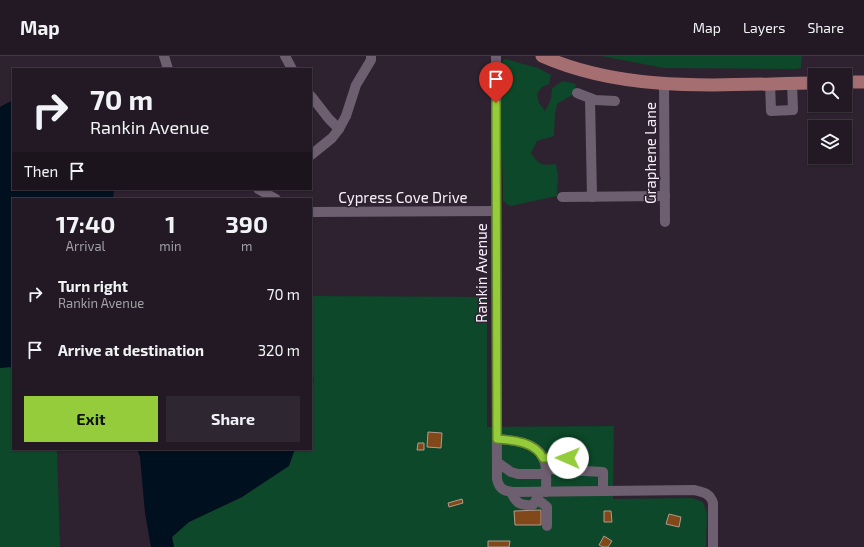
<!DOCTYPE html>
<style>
body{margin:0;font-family:"Exo 2",sans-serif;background:#2e2631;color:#f1f3f6;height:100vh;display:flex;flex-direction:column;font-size:15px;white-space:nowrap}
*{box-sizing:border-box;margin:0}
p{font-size:13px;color:#a2a0a6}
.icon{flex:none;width:22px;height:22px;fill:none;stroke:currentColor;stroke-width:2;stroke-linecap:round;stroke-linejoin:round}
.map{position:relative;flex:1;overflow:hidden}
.panel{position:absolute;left:12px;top:142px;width:300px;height:252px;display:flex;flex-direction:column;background:#221924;border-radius:0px;box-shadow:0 1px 3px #0004,0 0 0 1px #3f3841}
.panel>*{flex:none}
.top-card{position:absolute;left:12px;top:12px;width:300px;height:122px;border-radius:0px;box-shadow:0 1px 3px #0004,0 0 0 1px #3f3841;background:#221924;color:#f1f3f6;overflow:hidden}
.buttons{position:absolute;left:808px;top:12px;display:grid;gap:8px}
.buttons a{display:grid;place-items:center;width:44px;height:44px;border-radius:0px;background:#221924;box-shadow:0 1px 3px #0004,0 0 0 1px #3f3841;font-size:20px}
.pin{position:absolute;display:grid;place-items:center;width:34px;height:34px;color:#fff;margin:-41px -17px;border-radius:50% 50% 50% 0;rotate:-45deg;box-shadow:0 0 4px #0007}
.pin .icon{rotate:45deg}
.me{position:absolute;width:44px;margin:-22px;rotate:271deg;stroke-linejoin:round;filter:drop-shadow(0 0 3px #0008)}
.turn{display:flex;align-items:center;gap:14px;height:84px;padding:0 12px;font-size:18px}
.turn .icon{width:52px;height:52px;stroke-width:2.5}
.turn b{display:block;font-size:28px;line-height:34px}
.then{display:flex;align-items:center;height:38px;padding:0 12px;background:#0003;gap:8px;font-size:15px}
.eta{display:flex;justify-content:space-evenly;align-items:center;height:68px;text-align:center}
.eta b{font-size:24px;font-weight:700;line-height:28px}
.primary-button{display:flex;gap:8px;margin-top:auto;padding:8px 12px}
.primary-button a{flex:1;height:46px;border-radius:0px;background:#94cc3b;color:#111;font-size:16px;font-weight:700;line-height:46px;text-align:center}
.primary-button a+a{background:#2e2631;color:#f1f3f6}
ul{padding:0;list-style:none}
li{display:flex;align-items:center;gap:12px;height:56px;padding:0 12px}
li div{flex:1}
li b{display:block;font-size:15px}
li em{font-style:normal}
header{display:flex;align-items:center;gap:24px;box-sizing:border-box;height:56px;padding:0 20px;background:#221924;border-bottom:1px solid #3f3841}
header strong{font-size:19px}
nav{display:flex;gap:22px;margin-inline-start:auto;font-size:14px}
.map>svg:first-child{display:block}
</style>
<header>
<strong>Map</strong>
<nav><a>Map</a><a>Layers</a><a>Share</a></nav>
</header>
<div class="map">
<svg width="864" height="491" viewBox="0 0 864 491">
<rect width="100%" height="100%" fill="#2e2130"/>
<!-- green -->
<g fill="#0c4829">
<polygon points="601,0 802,0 801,12 794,13 664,12"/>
<path d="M505,3L538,12L551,19L549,28L542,31L537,38L539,47L545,55L551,43L552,32L563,25L576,28L574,38L557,48L555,59L554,80L537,85L531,97C539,109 542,110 556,108L558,119L557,140L510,150L503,145V133L500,8Z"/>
<polygon points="311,240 487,241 487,371 614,370 613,443 692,442 703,446 707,457 706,491 174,491 172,481 189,466 242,441 288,410 295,393 311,393 311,350 314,322 311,308"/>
<polygon points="10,311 13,313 13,393 57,393 60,491 0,491 0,312"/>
</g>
<!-- water -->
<g fill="#01101e">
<polygon points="13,44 13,133 114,133 113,143 13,143 13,313 10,311 0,312 0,51"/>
<polygon points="137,393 295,393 289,410 242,441 189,466 172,481 174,491 151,491 145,457 140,401"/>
</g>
<!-- building -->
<g fill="#81491a" stroke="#b09b8d">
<polygon points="428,376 442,377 441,392 427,391"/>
<polygon points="418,387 424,387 424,394 417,394"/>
<polygon points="462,443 463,447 449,451 448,447"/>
<polygon points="541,454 541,469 515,469 514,455"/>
<polygon points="604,455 611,455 612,466 604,466"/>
<polygon points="669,458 681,461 679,471 666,468"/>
<polygon points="604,480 612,485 608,491 603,491 599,489"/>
<polygon points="488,485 510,485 509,491 488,491"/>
</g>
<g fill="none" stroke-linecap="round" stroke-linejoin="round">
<!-- minor -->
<g stroke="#6d5e70" stroke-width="10">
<polyline points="164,0 168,13"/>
<polyline points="285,0 292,13"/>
<path d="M496,0L497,423C499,433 504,435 513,436L694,434C703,436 710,437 713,447V491"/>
<polyline points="770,27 771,55 793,54 792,27"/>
<polyline points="664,28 665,166"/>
<polyline points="577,37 595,44 615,45"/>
<polyline points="311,40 329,63 339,73"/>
<polyline points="590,42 592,141"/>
<polyline points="846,50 847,26"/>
<polyline points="311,99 332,82 339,73 346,60 356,29 371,4 371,0"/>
<polyline points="258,133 276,143"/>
<polyline points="562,141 665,140"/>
<polyline points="311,156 496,155"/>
<path d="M497,383C515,384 541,387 545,407C547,416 546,426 546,436"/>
<polyline points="543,402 564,401 568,402 570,405 570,414"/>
<polyline points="497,406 511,416 518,418 546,418"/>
<polyline points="546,413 603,416 603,435"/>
<path d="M511,436C516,447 520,450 533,449L536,444L540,436"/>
<polyline points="537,443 547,451 547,470"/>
</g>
<!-- major -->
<g stroke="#a56f71" stroke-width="13">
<path d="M542,0C628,38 724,28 815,27"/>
<polyline points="845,26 864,26"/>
</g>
</g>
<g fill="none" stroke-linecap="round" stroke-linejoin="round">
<defs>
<path id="route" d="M496,47L497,383C514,384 535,386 543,402L564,401L568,402"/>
</defs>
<!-- route casing -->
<use href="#route" stroke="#608526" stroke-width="10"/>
<!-- route -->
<use href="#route" stroke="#94cc3b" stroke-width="7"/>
</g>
<g text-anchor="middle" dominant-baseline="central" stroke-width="3" stroke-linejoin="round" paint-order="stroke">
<!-- street labels -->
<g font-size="15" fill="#f8effa" stroke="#2e2130">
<text transform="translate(650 97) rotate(-90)">Graphene Lane</text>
<text x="403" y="141">Cypress Cove Drive</text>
<text transform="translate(481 217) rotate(-90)">Rankin Avenue</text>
</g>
</g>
</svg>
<div class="buttons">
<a><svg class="icon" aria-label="search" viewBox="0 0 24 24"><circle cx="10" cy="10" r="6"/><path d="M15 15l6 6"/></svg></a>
<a><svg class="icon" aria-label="layers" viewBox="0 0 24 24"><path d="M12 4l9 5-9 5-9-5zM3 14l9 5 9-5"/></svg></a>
</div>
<div class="pin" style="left:496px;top:47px;background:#d93025"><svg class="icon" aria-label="arrive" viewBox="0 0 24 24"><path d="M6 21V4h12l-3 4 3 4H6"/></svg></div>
<svg class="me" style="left:568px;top:402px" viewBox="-20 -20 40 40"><circle r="19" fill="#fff"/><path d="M0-13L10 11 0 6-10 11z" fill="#94cc3b"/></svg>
<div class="top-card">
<div class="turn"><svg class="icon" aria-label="right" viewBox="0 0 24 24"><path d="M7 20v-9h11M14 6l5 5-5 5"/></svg><div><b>70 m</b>Rankin Avenue</div></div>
<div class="then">Then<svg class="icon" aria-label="arrive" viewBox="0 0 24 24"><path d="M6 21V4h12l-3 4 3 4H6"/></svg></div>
</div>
<section class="panel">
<div class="eta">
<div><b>17:40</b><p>Arrival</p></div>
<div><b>1</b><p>min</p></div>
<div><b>390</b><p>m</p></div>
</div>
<ul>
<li><svg class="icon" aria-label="right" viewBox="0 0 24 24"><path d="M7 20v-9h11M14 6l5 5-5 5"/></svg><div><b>Turn right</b><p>Rankin Avenue</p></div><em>70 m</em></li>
<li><svg class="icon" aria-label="arrive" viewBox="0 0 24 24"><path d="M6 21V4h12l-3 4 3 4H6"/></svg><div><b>Arrive at destination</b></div><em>320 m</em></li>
</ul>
<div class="primary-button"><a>Exit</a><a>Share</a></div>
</section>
</div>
